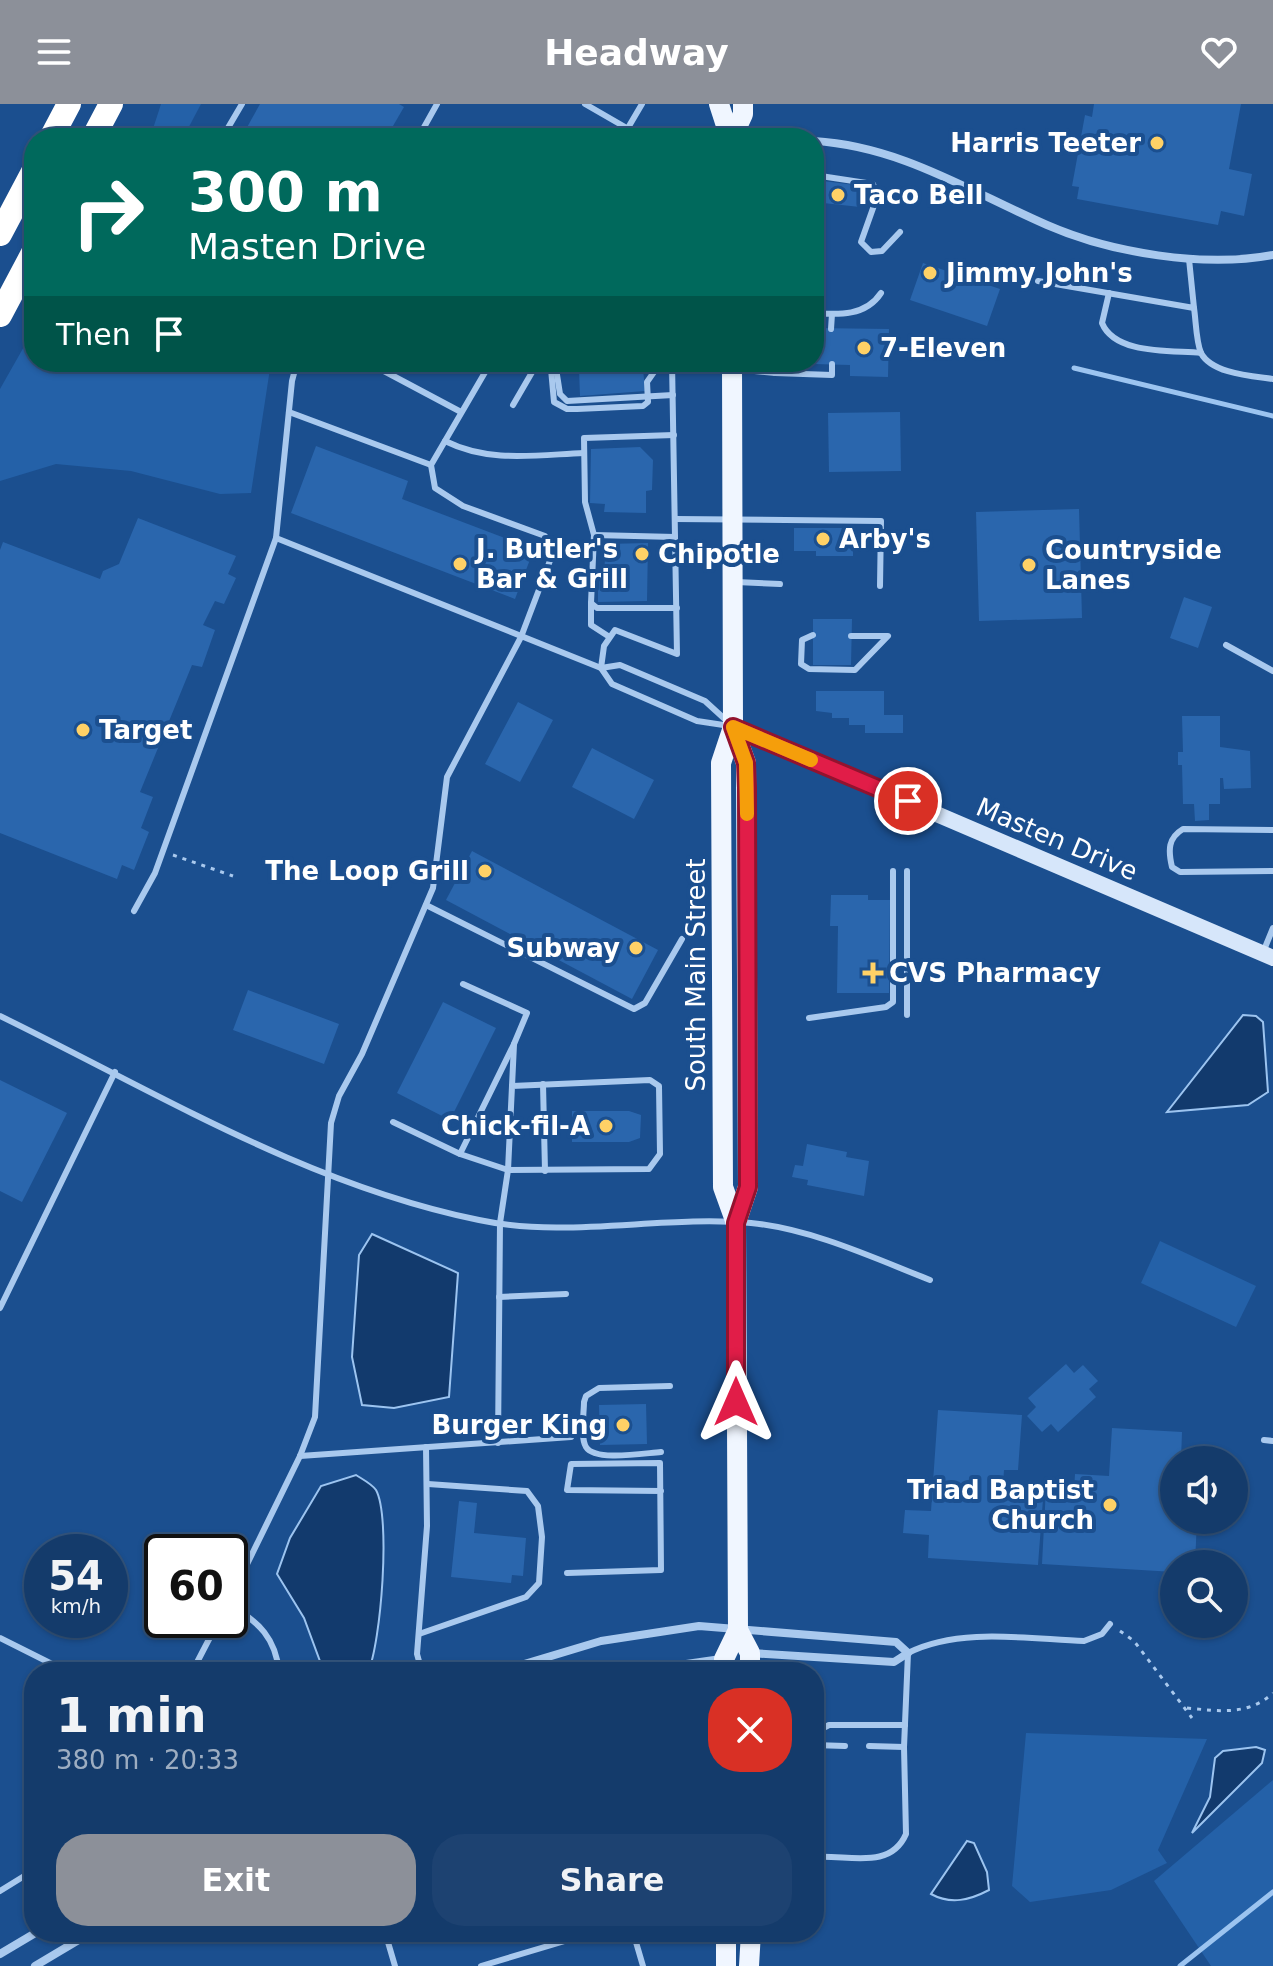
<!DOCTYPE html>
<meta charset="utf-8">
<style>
body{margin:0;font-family:"DejaVu Sans",sans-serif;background:#1d4271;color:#f1f3f6;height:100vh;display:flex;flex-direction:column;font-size:30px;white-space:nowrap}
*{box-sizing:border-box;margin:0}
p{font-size:26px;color:#9dadc1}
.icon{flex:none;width:44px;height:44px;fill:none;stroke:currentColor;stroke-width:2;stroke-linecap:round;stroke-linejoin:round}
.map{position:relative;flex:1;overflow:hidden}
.sheet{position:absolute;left:24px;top:1558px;width:800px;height:280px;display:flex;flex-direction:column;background:#143b6b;border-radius:32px;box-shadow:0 2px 6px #0004,0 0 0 2px #33557e}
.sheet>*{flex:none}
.banner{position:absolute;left:24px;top:24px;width:800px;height:244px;border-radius:32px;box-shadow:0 2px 6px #0004,0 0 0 2px #33557e;background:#00695c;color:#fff;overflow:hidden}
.controls{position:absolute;left:1160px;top:1342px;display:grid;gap:16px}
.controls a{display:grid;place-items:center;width:88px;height:88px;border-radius:50%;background:#143b6b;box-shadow:0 2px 6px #0004,0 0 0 2px #33557e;font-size:40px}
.speed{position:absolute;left:24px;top:1430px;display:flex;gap:16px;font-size:40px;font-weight:700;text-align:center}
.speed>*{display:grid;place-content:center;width:104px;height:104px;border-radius:50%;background:#143b6b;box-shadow:0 2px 6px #0004,0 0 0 2px #33557e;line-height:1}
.speed small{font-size:20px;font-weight:400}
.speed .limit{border:4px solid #111;border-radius:12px;background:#fff;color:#111}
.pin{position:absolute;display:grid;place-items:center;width:68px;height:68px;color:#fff;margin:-34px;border:4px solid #fff;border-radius:50%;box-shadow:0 2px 8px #0007}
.me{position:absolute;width:88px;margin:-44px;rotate:0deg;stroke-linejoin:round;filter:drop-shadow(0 0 6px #0008)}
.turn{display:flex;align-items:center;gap:28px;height:168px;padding:0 32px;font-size:36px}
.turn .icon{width:104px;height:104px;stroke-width:2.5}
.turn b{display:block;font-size:56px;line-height:68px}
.then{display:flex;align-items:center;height:76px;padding:0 32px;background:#0003;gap:16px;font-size:30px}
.round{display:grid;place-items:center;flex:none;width:84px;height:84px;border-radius:32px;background:#1d4271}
.overview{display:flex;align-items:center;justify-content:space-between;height:136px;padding:0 32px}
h1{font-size:48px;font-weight:700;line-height:60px}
.button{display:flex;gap:16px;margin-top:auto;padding:16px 32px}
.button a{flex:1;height:92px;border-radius:32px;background:#8c9099;color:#fff;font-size:32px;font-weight:700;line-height:92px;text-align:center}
.button a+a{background:#1d4271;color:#f1f3f6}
header{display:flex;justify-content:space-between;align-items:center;height:104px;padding:0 32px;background:#8c9099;color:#fff;font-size:36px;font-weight:700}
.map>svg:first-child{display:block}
</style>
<header><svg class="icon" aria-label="menu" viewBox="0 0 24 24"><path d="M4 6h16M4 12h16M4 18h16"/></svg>Headway<svg class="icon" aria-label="heart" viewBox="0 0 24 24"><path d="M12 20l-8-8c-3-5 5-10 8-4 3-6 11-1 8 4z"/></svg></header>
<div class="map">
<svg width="1273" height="1862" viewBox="0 0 1273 1862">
<rect width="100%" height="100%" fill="#1b4f8f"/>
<!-- green -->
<g fill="#2461a8">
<polygon points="161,0 201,0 183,34 150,34"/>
<polygon points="34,225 34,258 271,258 251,389 220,390 131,367 56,360 0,377 0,285"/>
<polygon points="1160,1137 1256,1182 1236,1223 1141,1179"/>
<polygon points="1026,1629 1207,1635 1158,1746 1167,1759 1111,1786 1030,1798 1012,1782"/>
<polygon points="1273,1676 1273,1862 1211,1862 1154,1777"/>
</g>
<!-- water -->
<g fill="#123a6d" stroke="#9cc4f0" stroke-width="2">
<polygon points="1243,911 1256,912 1263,918 1268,988 1248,1001 1167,1008"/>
<polygon points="372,1130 458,1169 449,1293 394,1304 362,1301 352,1253 359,1151"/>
<path d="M356,1371C362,1375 372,1380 376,1386C391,1413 381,1539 368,1568H324L304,1514L277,1470L290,1434L321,1382Z"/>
<polygon points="1256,1643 1265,1646 1262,1659 1192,1729 1210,1693 1215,1654 1223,1647"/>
<path d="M967,1737L974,1739L987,1768L989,1786C970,1796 951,1801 931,1790Z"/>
</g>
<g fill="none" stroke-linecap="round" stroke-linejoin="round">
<!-- stream -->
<g stroke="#9cc4f0" stroke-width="5">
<polyline points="1074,264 1273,312"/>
<polyline points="1180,1862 1273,1788"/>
</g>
</g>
<!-- building -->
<g fill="#2a66ad">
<polygon points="260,0 399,0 404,3 386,34 241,34"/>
<polygon points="1094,0 1241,0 1229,65 1252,70 1244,112 1221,107 1218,121 1077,95 1079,83 1072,82 1085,11 1092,13"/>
<polygon points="815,76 863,82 860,103 814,98"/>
<polygon points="923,159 1000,185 987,222 910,196"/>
<polygon points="814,224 889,225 888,273 850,272 850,261 814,260"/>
<polygon points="586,258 635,258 636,265 643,264 645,287 580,292 579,265 587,265"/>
<polygon points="900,308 901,367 829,368 828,309"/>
<polygon points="316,342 408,377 402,395 534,445 515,495 291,409"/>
<polygon points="640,343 653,356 652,386 646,387 646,409 604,408 605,400 590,399 591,345"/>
<polygon points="1079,405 1082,514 979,517 976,408"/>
<polygon points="138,414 236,452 228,470 236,474 224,500 215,497 203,521 215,526 202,563 192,561 140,688 153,693 141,724 149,728 134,766 122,761 117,775 0,729 0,446 3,438 100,475 103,467 119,460"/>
<polygon points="794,424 853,424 853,452 816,452 816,447 794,447"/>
<polygon points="648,439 647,497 598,498 598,469 604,469 606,440"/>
<polygon points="1184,493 1212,503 1198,544 1170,534"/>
<polygon points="813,515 852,515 851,561 813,561"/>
<polygon points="816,587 884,587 884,611 903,611 903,629 865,629 865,621 849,621 849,614 832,614 832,609 816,607"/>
<polygon points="518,598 553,616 520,678 485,660"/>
<polygon points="1182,612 1220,612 1220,643 1250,647 1251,684 1224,685 1223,674 1220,674 1220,700 1209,700 1209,716 1195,717 1194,700 1183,700 1182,661 1178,661 1178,648 1183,648"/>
<polygon points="592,644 654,676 634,715 572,683"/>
<polygon points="472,747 658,846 632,895 446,796"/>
<polygon points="831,791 868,791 868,796 890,796 889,889 837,889 838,822 830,822"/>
<polygon points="248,886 339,920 324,960 233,926"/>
<polygon points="443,898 496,924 450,1016 397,989"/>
<polygon points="0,976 67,1009 22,1098 0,1087"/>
<polygon points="572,1007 629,1007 641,1011 640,1034 629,1038 572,1038"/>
<polygon points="807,1040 847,1048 846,1053 869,1057 864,1092 807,1081 808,1076 792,1073 795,1061 803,1062"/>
<polygon points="1066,1260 1074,1269 1083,1261 1098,1277 1089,1285 1096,1293 1058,1328 1051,1320 1042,1328 1027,1312 1036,1303 1028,1294"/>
<polygon points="646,1300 647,1340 600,1341 599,1301"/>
<polygon points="938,1306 1022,1311 1018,1366 1004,1366 1003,1380 1044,1382 1038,1461 928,1454 929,1431 903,1429 905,1406 931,1407"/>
<polygon points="1112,1324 1182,1328 1181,1356 1174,1356 1174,1416 1197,1416 1195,1460 1174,1460 1174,1468 1042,1460 1046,1384 1074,1386 1075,1370 1109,1372"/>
<polygon points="459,1397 477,1399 474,1429 526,1434 523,1472 512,1471 511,1479 451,1473"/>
</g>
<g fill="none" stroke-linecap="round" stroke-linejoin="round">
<!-- path -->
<g stroke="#a9c9ee" stroke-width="3" stroke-dasharray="4 6" stroke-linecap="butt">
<polyline points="173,751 233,772"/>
<polyline points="1120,1527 1134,1537 1192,1614"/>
<path d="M1187,1604C1219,1607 1248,1612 1273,1589"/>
</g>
<!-- lane -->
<g stroke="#a9c9ee" stroke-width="6">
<polyline points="585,0 644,34"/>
<polyline points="222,34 242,0"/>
<polyline points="418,34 437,0"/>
<polyline points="622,34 642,0"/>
<polyline points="814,71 873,80 877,93 861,138 871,148 882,147 900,128"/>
<polyline points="1038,177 1194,204 1189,155"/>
<path d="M1109,189L1102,219C1115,251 1172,246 1201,249"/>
<path d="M1194,204C1196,217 1196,237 1201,249C1212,270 1253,272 1273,275"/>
<path d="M814,209C839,211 866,212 881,189"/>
<polyline points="831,225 832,210"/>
<polyline points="367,258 461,308"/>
<polyline points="555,258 560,290 567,297 673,291"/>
<polyline points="672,258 677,550 615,526 604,542 601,564 612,580 697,617 730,622"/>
<polyline points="555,259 551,265 554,298 567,305 577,305 643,302 648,298 647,278 661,258"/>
<polyline points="735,265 775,269 776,258"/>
<polyline points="775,269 832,271 832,260"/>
<polyline points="513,301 538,258"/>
<polyline points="289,308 431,361"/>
<path d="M445,337C489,359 535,351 584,349"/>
<polyline points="675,415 881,417 880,482"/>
<polyline points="594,431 585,398 584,334 674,331"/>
<polyline points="675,433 594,431 591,499 597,504 677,504"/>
<polyline points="276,434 601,564 620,561 705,597 728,618"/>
<polyline points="736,478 780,480"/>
<polyline points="591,499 591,521 608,532"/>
<polyline points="813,531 802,536 801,560 809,565 855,566 888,532 851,532"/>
<polyline points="1226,541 1273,567"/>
<path d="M1273,726L1183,725C1168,734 1168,746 1172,763L1180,768L1273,767"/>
<polyline points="907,767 907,911"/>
<polyline points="426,801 634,905 645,899 682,835"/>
<polyline points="134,807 155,769 276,434 292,277 297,258"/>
<polyline points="1264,846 1273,824"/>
<polyline points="463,880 527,909 514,940 512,982"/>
<path d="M0,912C156,988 307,1081 479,1116C568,1135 661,1111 751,1119C812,1125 874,1154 930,1176"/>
<polyline points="809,914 886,903 893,898 893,767"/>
<polyline points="543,980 545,1067"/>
<polyline points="393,1018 460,1050 514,940"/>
<polyline points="460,1050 508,1066 649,1065 660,1050 659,982 650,976 512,982 508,1066 500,1119 498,1339"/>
<polyline points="499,1193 566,1190"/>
<polyline points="0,1204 115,968"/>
<polyline points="1264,1336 1273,1337"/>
<path d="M661,1348C645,1349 595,1358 586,1343C580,1333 584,1309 584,1298L586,1292L599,1284L670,1282"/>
<polyline points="300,1352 571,1333"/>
<polyline points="567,1469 661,1466 660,1359 571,1360 567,1386 661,1387"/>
<polyline points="230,1495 300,1352 315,1313 331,1019 339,992 362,950 433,784 447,673 521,533 551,454 545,432 463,402 435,384 431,361 491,258"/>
<path d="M230,1502C259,1517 276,1535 279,1568"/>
<polyline points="419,1530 526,1493 539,1479 542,1433 538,1402 527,1387 428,1380"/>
<polyline points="0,1534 68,1568"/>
<polyline points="192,1568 219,1516"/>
<polyline points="422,1568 417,1550 427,1422 426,1343"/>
<polyline points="814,1629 829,1621 905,1621"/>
<polyline points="814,1641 845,1642"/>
<polyline points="869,1642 904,1643"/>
<path d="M814,1753C847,1750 890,1767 906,1730L904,1643L908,1549C959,1523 1029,1535 1084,1537L1102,1530L1110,1520"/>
<polyline points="0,1787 34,1766"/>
<polyline points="385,1828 395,1862"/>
<polyline points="633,1828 643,1862"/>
<polyline points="481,1862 595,1828"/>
</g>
<!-- street -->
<g stroke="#a9c9ee" stroke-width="8">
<path d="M814,37C900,42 969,87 1047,121C1111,149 1204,164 1273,151"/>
<polyline points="498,1568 601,1537 699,1522 896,1538 908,1549 894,1558 750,1549"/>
<polyline points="631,1568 721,1555"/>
<polyline points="0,1850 37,1828"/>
<polyline points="35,1862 92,1828"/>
</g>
<!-- secondary -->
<polyline stroke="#d6e6fa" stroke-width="16" points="733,623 1273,854"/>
<!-- primary -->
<g stroke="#f0f6ff" stroke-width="20">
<polyline points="719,0 730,34"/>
<polyline points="732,34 743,10 743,0"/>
<polyline points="733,623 746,659 748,1083 736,1119"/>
<polyline points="738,1526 750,1549 750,1568"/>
<polyline points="724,1568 724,1555 738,1526 736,1119 723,1083 721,659 733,623 732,258"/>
<polyline points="726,1828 726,1862"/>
<polyline points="749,1862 751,1828"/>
</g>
<!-- highway -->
<g stroke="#fff" stroke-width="24">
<polyline points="51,34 69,0"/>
<polyline points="93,34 111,0"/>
<polyline points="0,130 34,66"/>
<polyline points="0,211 34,147"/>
</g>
</g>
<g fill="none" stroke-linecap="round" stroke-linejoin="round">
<defs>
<polyline id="route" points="736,1298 736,1119 748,1083 747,684 746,659 733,623 908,697"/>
</defs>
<!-- route casing -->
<use href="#route" stroke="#92132f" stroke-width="20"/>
<!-- route -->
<use href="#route" stroke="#e11d48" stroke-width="14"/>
<!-- slow -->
<polyline stroke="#f59e0b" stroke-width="14" points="747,710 746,659 733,623 811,656"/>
</g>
<!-- markers -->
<g fill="#ffd166" stroke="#1b4f8f" stroke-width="3">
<circle cx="1157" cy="39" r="8"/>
<circle cx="838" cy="91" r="8"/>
<circle cx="930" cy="169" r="8"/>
<circle cx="864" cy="244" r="8"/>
<circle cx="823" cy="435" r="8"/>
<circle cx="642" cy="450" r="8"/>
<circle cx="460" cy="460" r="8"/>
<circle cx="1029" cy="461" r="8"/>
<circle cx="83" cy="626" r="8"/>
<circle cx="485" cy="767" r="8"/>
<circle cx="636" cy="844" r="8"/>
<path d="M869 857h8v8h8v8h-8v8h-8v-8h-8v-8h8z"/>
<circle cx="606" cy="1022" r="8"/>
<circle cx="623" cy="1321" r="8"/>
<circle cx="1110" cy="1401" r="8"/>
</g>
<g text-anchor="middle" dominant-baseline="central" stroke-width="8" stroke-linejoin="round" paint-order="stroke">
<!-- poi labels -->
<g font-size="26" font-weight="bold" fill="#fff" stroke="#1b4f8f" text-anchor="start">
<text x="1141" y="39" text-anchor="end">Harris Teeter</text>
<text x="854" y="91">Taco Bell</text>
<text x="946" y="169">Jimmy John's</text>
<text x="880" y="244">7-Eleven</text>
<text x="839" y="435">Arby's</text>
<text x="476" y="445">J. Butler's<tspan x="476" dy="30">Bar &amp; Grill</tspan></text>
<text x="1045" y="446">Countryside<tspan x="1045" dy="30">Lanes</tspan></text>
<text x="658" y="450">Chipotle</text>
<text x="99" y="626">Target</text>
<text x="469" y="767" text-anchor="end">The Loop Grill</text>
<text x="620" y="844" text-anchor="end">Subway</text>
<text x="889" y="869">CVS Pharmacy</text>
<text x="590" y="1022" text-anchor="end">Chick-fil-A</text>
<text x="607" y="1321" text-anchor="end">Burger King</text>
<text x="1094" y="1386" text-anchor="end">Triad Baptist<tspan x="1094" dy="30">Church</tspan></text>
</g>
<!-- street labels -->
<g font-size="26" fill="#fff" stroke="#1b4f8f">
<text transform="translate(1057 735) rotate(23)">Masten Drive</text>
<text transform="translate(696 871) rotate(-90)">South Main Street</text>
</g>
</g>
</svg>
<div class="controls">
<a><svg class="icon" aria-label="sound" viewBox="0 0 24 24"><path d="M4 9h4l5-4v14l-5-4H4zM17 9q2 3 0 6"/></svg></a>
<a><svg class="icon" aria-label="search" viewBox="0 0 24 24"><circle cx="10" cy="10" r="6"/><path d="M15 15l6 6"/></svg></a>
</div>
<div class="speed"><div>54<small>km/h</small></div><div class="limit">60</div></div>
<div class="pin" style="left:908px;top:697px;background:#d93025"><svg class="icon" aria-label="arrive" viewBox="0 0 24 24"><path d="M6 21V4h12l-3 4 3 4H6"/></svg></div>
<svg class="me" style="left:736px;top:1298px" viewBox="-20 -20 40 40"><path d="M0-17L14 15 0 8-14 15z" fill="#e11d48" stroke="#fff" stroke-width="4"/></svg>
<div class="banner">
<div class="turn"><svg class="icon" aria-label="right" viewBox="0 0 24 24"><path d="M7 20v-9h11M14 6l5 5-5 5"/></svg><div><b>300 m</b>Masten Drive</div></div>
<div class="then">Then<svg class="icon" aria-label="arrive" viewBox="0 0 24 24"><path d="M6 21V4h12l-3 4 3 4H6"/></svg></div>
</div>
<section class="sheet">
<div class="overview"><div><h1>1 min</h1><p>380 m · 20:33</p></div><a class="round" style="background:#d93025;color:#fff"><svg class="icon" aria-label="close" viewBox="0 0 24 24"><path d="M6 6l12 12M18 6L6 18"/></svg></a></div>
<div class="button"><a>Exit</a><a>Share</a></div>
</section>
</div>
